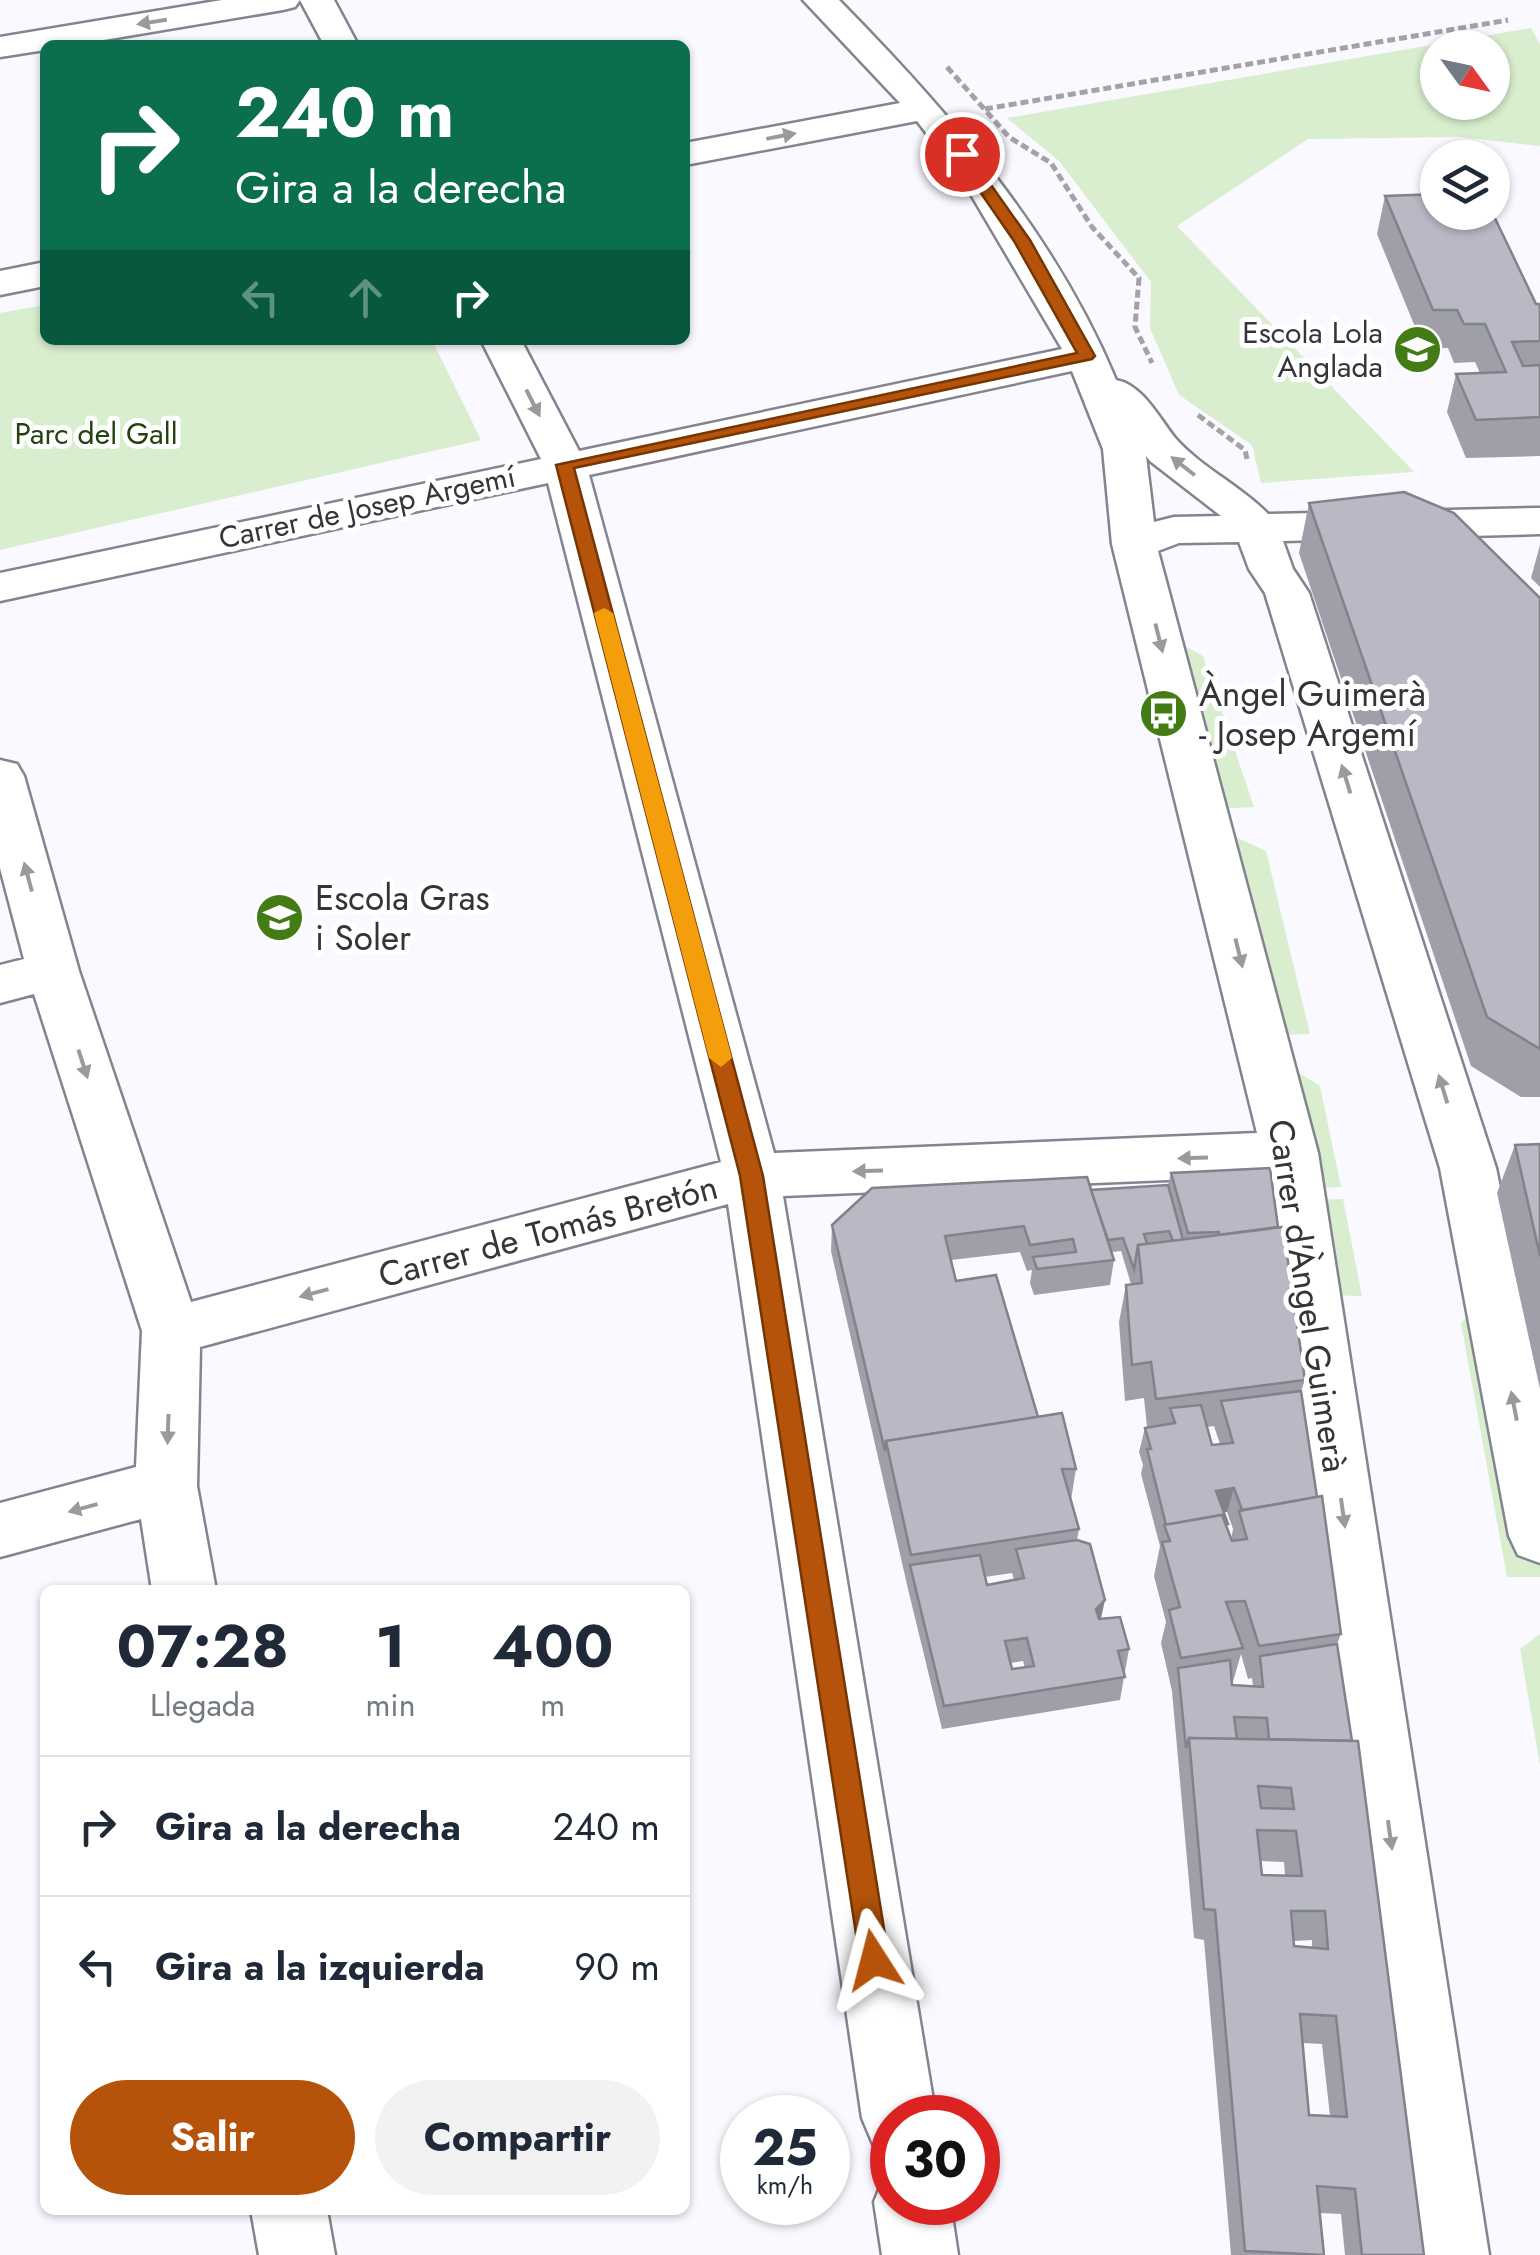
<!DOCTYPE html>
<html lang="es">
<meta charset="utf-8">
<style>
body{margin:0;font-family:Jost,sans-serif;background:#f2f2f3;color:#1f2937;height:100vh;display:flex;flex-direction:column;font-size:38px;white-space:nowrap}
*{box-sizing:border-box;margin:0}
p{font-size:32px;color:#747a83}
.icon{flex:none;width:55px;height:55px;fill:none;stroke:currentColor;stroke-width:2;stroke-linecap:round;stroke-linejoin:round}
.map{position:relative;flex:1;overflow:hidden}
.sheet{position:absolute;left:40px;top:1585px;width:650px;height:630px;display:flex;flex-direction:column;background:#fff;border-radius:15px;box-shadow:0 2px 8px #0004}
.sheet>*{flex:none}
.top-card{position:absolute;left:40px;top:40px;width:650px;height:305px;border-radius:15px;box-shadow:0 2px 8px #0004;background:#0b6e4f;color:#fff;overflow:hidden}
.needle{width:65px;rotate:123deg}
.fabs{position:absolute;left:1420px;top:30px;display:grid;gap:20px}
.fabs a{display:grid;place-items:center;width:90px;height:90px;border-radius:50%;background:#fff;box-shadow:0 2px 8px #0004;font-size:50px}
.speed{position:absolute;left:720px;top:2095px;display:flex;gap:20px;font-size:50px;font-weight:700;text-align:center}
.speed>*{display:grid;place-content:center;width:130px;height:130px;border-radius:50%;background:#fff;box-shadow:0 2px 8px #0004;line-height:1}
.speed small{font-size:25px;font-weight:400}
.speed .limit{border:15px solid #d22;background:#fff;color:#111}
.pin{position:absolute;display:grid;place-items:center;width:85px;height:85px;color:#fff;margin:-42px;border:5px solid #fff;border-radius:50%;box-shadow:0 2px 10px #0007}
.me{position:absolute;width:110px;margin:-55px;rotate:351deg;stroke-linejoin:round;filter:drop-shadow(0 0 8px #0008)}
.turn{display:flex;align-items:center;gap:35px;height:210px;padding:0 30px;font-size:45px}
.turn .icon{width:130px;height:130px;stroke-width:2.5}
.turn b{display:block;font-size:70px;line-height:85px}
.lanes{display:flex;align-items:center;height:95px;padding:0 30px;background:#0003;justify-content:center;gap:50px;direction:ltr}
.lanes .off{opacity:.35}
.eta{display:flex;justify-content:space-evenly;align-items:center;height:170px;text-align:center}
.eta b{font-size:60px;font-weight:700;line-height:70px}
.action{display:flex;gap:20px;margin-top:auto;padding:20px 30px}
.action a{flex:1;height:115px;border-radius:60px;background:#b45309;color:#fff;font-size:40px;font-weight:700;line-height:115px;text-align:center}
.action a+a{background:#f2f2f3;color:#1f2937}
ul{padding:0;list-style:none}
li{display:flex;align-items:center;gap:30px;height:140px;padding:0 30px;border-top:2px solid #e0e1e3}
li div{flex:1}
li b{display:block;font-size:38px}
li em{font-style:normal}
.map>svg:first-child{display:block}
</style>
<div class="map">
<svg width="1540" height="2255" viewBox="0 0 1540 2255">
<rect width="100%" height="100%" fill="#f9f9ff"/>
<!-- green -->
<g fill="#d8eece" fill-rule="evenodd">
<path d="M1531,28L1540,44V146L1460,137L1308,139L1177,226L1414,472L1261,483L1252,445L1179,395L1150,328L1151,282L1059,161L1007,118ZM1438,48H1492V102H1438Z"/>
<polygon points="45,305 45,340 432,340 481,440 0,550 0,313"/>
<polygon points="1170,638 1203,656 1254,807 1215,809"/>
<polygon points="1220,830 1266,851 1310,1034 1275,1035"/>
<polygon points="1283,1063 1320,1086 1341,1187 1312,1188"/>
<polygon points="1343,1199 1362,1296 1329,1295 1314,1200"/>
<polygon points="1491,1294 1540,1515 1540,1577 1507,1577 1461,1323"/>
<polygon points="1540,1634 1540,1765 1520,1649"/>
</g>
<g fill="none" stroke-linecap="round" stroke-linejoin="round">
<defs>
<g id="minor">
<polygon points="222,0 300,0 295,7 283,10 74,45 45,45 45,50 0,57 0,37"/>
<polygon points="300,0 334,0 358,45 324,45"/>
<path d="M803,0H839C949,112 1055,233 1116,380C1143,385 1159,418 1176,439C1202,468 1241,486 1268,514L1540,508V534L1283,541L1293,569L1309,593L1496,1168L1540,1383V1563L1518,1555L1509,1536L1440,1168L1265,593L1249,569L1239,542L1179,543L1158,551L1318,1153L1489,2255H1413L1265,1176L783,1196L936,2118H892V2152L873,2144L862,2118L728,1204L200,1347L197,1486L216,1590H152L141,1519L0,1557V1503L136,1467L142,1331L34,994L0,1003V965L24,959L0,868V760L17,764L24,776L79,971L191,1302L721,1162L548,483L0,601V573L541,459L481,340H521L579,451L1062,349L963,181L917,121L685,165V143L900,103ZM1072,371L1103,449L1112,544L1257,1133L774,1153L589,475ZM1146,456L1150,461L1221,516L1174,517L1154,522Z"/>
<polygon points="45,262 45,286 0,295 0,271"/>
<polygon points="892,2172 892,2202 950,2202 958,2255 882,2255 874,2202 885,2175"/>
<polygon points="251,2210 327,2210 335,2255 259,2255"/>
</g>
</defs>
<!-- minor casing -->
<use href="#minor" stroke="#838490" stroke-width="5"/>
<!-- path -->
<g stroke="#a2a2a7" stroke-width="5" stroke-dasharray="8 4" stroke-linecap="butt">
<polyline points="947,67 1009,137 1051,163 1092,227 1139,278 1135,327 1152,363"/>
<polyline points="985,109 1508,20"/>
<polyline points="1198,415 1245,450 1247,459"/>
</g>
<!-- minor -->
<use href="#minor" fill="#fff" fill-rule="evenodd"/>
</g>
<!-- wall -->
<g fill="#9e9fa9" fill-rule="evenodd">
<polygon points="1385,196 1536,304 1540,304 1540,456 1466,458 1447,412 1456,374 1480,373 1475,362 1454,363 1448,348 1424,349 1377,234"/>
<polygon points="1309,503 1540,598 1540,1097 1521,1097 1471,1066 1299,553"/>
<polygon points="1540,545 1540,587 1531,578"/>
<polygon points="1540,1144 1540,1389 1497,1193 1515,1145"/>
<path d="M1171,1173L1278,1227L1305,1380L1301,1391L1317,1497L1341,1634L1337,1644L1424,2255H1345L1341,2214L1320,2213L1324,2255H1231L1204,1940L1194,1938L1172,1691L1161,1643L1166,1622L1154,1576L1160,1546L1141,1474L1143,1465L1139,1452L1145,1428L1147,1427L1144,1398L1125,1401L1119,1322L1126,1285L1131,1284L1121,1251L1112,1252L1114,1260L1110,1285L1034,1295L1030,1283L1032,1270L1027,1271L1020,1252L951,1260L956,1281L1038,1417L1076,1469L1071,1500L1079,1529L1077,1540L1101,1619L1129,1649L1120,1700L942,1729L908,1589L831,1251L832,1225L1091,1190L1168,1185ZM1214,1426L1220,1444L1212,1445L1207,1427ZM1224,1512H1227L1233,1529L1231,1539ZM1012,1573L1014,1580L987,1585L985,1577ZM1241,1654L1248,1679L1252,1678L1253,1687L1232,1685ZM1023,1661L1025,1668L1012,1669L1011,1663ZM1261,1861L1284,1862L1285,1875H1262ZM1312,1940V1948L1294,1946V1941ZM1303,2043L1322,2044L1330,2116L1309,2115Z"/>
</g>
<!-- shaded-wall -->
<g fill="#81828a">
<polygon points="1234,1488 1227,1512 1210,1515 1216,1491"/>
<polygon points="1105,1600 1100,1623 1096,1609"/>
</g>
<!-- building -->
<g fill="#b8b9c5" stroke="#81828a" stroke-width="2.5" fill-rule="evenodd">
<polygon points="1438,194 1438,212 1492,212 1536,304 1540,304 1540,341 1512,342 1523,366 1540,365 1540,417 1476,420 1456,374 1506,372 1485,324 1464,324 1457,310 1433,310 1385,196"/>
<polygon points="1404,492 1454,513 1540,598 1540,1049 1487,1017 1309,503"/>
<polygon points="1540,1144 1540,1256 1515,1145"/>
<polygon points="1270,1168 1278,1227 1219,1235 1219,1232 1188,1233 1171,1173"/>
<polygon points="1087,1177 1114,1260 1037,1269 1033,1257 1076,1252 1073,1239 1030,1245 1024,1226 945,1236 956,1281 996,1275 1038,1417 886,1441 885,1451 832,1225 872,1188"/>
<polygon points="1168,1185 1183,1240 1173,1241 1169,1231 1144,1234 1147,1244 1138,1245 1134,1269 1123,1238 1108,1240 1091,1190"/>
<polygon points="1283,1227 1305,1380 1156,1399 1151,1362 1132,1365 1126,1285 1142,1283 1138,1245"/>
<polygon points="1301,1391 1317,1497 1242,1510 1234,1488 1216,1491 1228,1524 1226,1524 1222,1515 1166,1525 1147,1449 1151,1449 1145,1428 1175,1423 1170,1408 1201,1405 1212,1445 1233,1443 1221,1401"/>
<polygon points="1062,1413 1076,1469 1062,1469 1079,1529 911,1555 886,1441"/>
<polygon points="1322,1496 1341,1634 1259,1646 1245,1601 1226,1602 1243,1648 1181,1658 1169,1610 1180,1607 1162,1542 1170,1541 1164,1525 1222,1515 1232,1541 1247,1539 1239,1511"/>
<path d="M1077,1540L1090,1544L1105,1600L1096,1609L1099,1619L1120,1617L1129,1649L1118,1651L1125,1677L944,1706L910,1565L980,1555L987,1585L1024,1578L1016,1549ZM1027,1638L1034,1666L1012,1669L1005,1641Z"/>
<polygon points="1337,1644 1352,1741 1269,1739 1267,1718 1234,1717 1237,1739 1189,1738 1186,1748 1178,1668 1230,1660 1232,1685 1263,1687 1260,1656"/>
<path d="M1189,1738L1358,1741L1424,2255H1362L1355,2189L1317,2186L1324,2255L1245,2251L1215,1910L1204,1909ZM1258,1786L1291,1788L1294,1809L1261,1808ZM1257,1830L1296,1831L1302,1876L1262,1875ZM1291,1911H1325L1328,1949L1294,1946ZM1300,2014L1336,2016L1347,2117L1309,2115Z"/>
</g>
<!-- one-way arrows -->
<defs><path id="oneway-solid" d="M-6-.8H1V-3.2L6.5 0L1 3.2V.8H-6Z" transform="scale(2.5)"/></defs>
<g fill="#9a9a9c">
<use href="#oneway-solid" transform="translate(152 22) rotate(171)"/>
<use href="#oneway-solid" transform="translate(781 136) rotate(-11)"/>
<use href="#oneway-solid" transform="translate(533 403) rotate(63)"/>
<use href="#oneway-solid" transform="translate(1183 466) rotate(-142)"/>
<use href="#oneway-solid" transform="translate(1159 638) rotate(76)"/>
<use href="#oneway-solid" transform="translate(1346 779) rotate(-107)"/>
<use href="#oneway-solid" transform="translate(28 877) rotate(-105)"/>
<use href="#oneway-solid" transform="translate(1239 953) rotate(76)"/>
<use href="#oneway-solid" transform="translate(83 1064) rotate(72)"/>
<use href="#oneway-solid" transform="translate(1443 1089) rotate(-107)"/>
<use href="#oneway-solid" transform="translate(1193 1158) rotate(178)"/>
<use href="#oneway-solid" transform="translate(868 1171) rotate(178)"/>
<use href="#oneway-solid" transform="translate(314 1293) rotate(165)"/>
<use href="#oneway-solid" transform="translate(1514 1406) rotate(-101)"/>
<use href="#oneway-solid" transform="translate(168 1429) rotate(92)"/>
<use href="#oneway-solid" transform="translate(83 1508) rotate(165)"/>
<use href="#oneway-solid" transform="translate(1343 1513) rotate(82)"/>
<use href="#oneway-solid" transform="translate(1390 1835) rotate(82)"/>
</g>
<!-- route -->
<polygon fill="#b45309" stroke="#753606" stroke-width="2.5" points="956,151 967,151 1030,240 1095,356 1092,359 574,468 763,1176 889,1960 885,1971 874,1975 864,1971 860,1960 740,1176 556,465 1077,353 1014,241 954,154"/>
<!-- slow -->
<polygon fill="#f59e0b" points="604,608 613,613 732,1058 721,1067 709,1058 594,613"/>
<!-- icons -->
<defs>
<symbol id="school-disc" viewBox="-11 -11 22 22"><circle r="9.5" fill="#437c14" stroke="#fff"/><path d="M0-5L7-2L0 1L-7-2ZM-4 1L0 2.5L4 1V4Q0 6-4 4Z" fill="#fff"/></symbol>
<symbol id="bus-disc" viewBox="-11 -11 22 22"><circle r="9.5" fill="#437c14" stroke="#fff"/><path d="M-5-6H5V4H4V6H2V4H-2V6H-4V4H-5ZM-3.5-4V0h7V-4ZM-3.5 1.2v1.5H-2V1.2ZM2 1.2v1.5H3.5V1.2Z" fill="#fff"/></symbol>
</defs>
<g fill-rule="evenodd">
<use href="#school-disc" x="1390" y="322" width="55" height="55"/>
<use href="#bus-disc" x="1136" y="686" width="55" height="55"/>
<use href="#school-disc" x="252" y="890" width="55" height="55"/>
</g>
<g text-anchor="middle" dominant-baseline="central" stroke-width="10" stroke-linejoin="round" paint-order="stroke">
<!-- far-poi labels -->
<g font-size="30" fill="#343439" stroke="#fff" text-anchor="end">
<text x="1383" y="332">Escola Lola<tspan x="1383" dy="34">Anglada</tspan></text>
</g>
<!-- far-park labels -->
<g font-size="30" fill="#244111" stroke="#fff">
<text x="96" y="433">Parc del Gall</text>
</g>
<!-- far-street labels -->
<g font-size="30" fill="#343439" stroke="#fff">
<text transform="translate(367 507) rotate(-12)">Carrer de Josep Argemí</text>
</g>
<!-- poi labels -->
<g font-size="35" fill="#343439" stroke="#fff" text-anchor="start">
<text x="1199" y="694">Àngel Guimerà<tspan x="1199" dy="40">- Josep Argemí</tspan></text>
<text x="315" y="898">Escola Gras<tspan x="315" dy="40">i Soler</tspan></text>
</g>
<!-- street labels -->
<g font-size="35" fill="#343439" stroke="#fff">
<text transform="translate(548 1231) rotate(-15)">Carrer de Tomás Bretón</text>
<text transform="translate(1308 1296) rotate(81)">Carrer d'Àngel Guimerà</text>
</g>
</g>
</svg>
<div class="fabs">
<a><svg class="needle" viewBox="-14 -14 28 28"><path d="M0-13l5 13h-10z" fill="#e53935"/><path d="M0 13l5-13h-10z" fill="#747a83"/></svg></a>
<a><svg class="icon" aria-label="layers" viewBox="0 0 24 24"><path d="M12 4l9 5-9 5-9-5zM3 14l9 5 9-5"/></svg></a>
</div>
<div class="speed"><div>25<small>km/h</small></div><div class="limit">30</div></div>
<div class="pin" style="left:962px;top:154px;background:#d93025"><svg class="icon" aria-label="arrive" viewBox="0 0 24 24"><path d="M6 21V4h12l-3 4 3 4H6"/></svg></div>
<svg class="me" style="left:874px;top:1960px" viewBox="-20 -20 40 40"><path d="M0-17L14 15 0 8-14 15z" fill="#b45309" stroke="#fff" stroke-width="4"/></svg>
<div class="top-card">
<div class="turn"><svg class="icon" aria-label="right" viewBox="0 0 24 24"><path d="M7 20v-9h11M14 6l5 5-5 5"/></svg><div><b>240 m</b>Gira a la derecha</div></div>
<div class="lanes"><svg class="icon off" aria-label="left" viewBox="0 0 24 24"><path d="M17 20v-9H6M10 6l-5 5 5 5"/></svg><svg class="icon off" aria-label="ahead" viewBox="0 0 24 24"><path d="M12 20V5M6 11l6-6 6 6"/></svg><svg class="icon" aria-label="right" viewBox="0 0 24 24"><path d="M7 20v-9h11M14 6l5 5-5 5"/></svg></div>
</div>
<section class="sheet">
<div class="eta">
<div><b>07:28</b><p>Llegada</p></div>
<div><b>1</b><p>min</p></div>
<div><b>400</b><p>m</p></div>
</div>
<ul>
<li><svg class="icon" aria-label="right" viewBox="0 0 24 24"><path d="M7 20v-9h11M14 6l5 5-5 5"/></svg><div><b>Gira a la derecha</b></div><em>240 m</em></li>
<li><svg class="icon" aria-label="left" viewBox="0 0 24 24"><path d="M17 20v-9H6M10 6l-5 5 5 5"/></svg><div><b>Gira a la izquierda</b></div><em>90 m</em></li>
</ul>
<div class="action"><a>Salir</a><a>Compartir</a></div>
</section>
</div>
